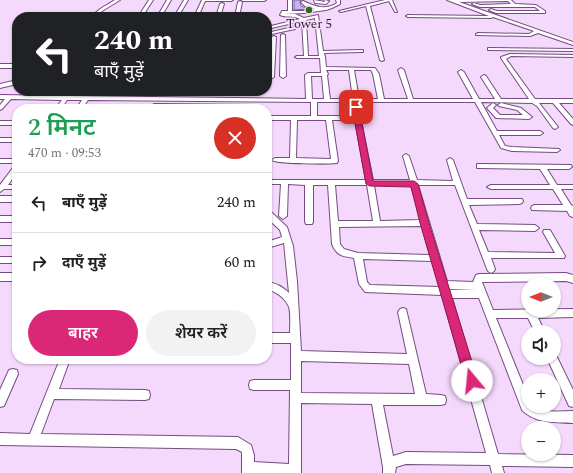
<!DOCTYPE html>
<html lang="hi">
<meta charset="utf-8">
<style>
body{margin:0;font-family:Spectral,"Noto Sans Devanagari",serif;background:#f2f2f2;color:#202124;height:100vh;display:flex;flex-direction:column;font-size:15px;white-space:nowrap}
*{box-sizing:border-box;margin:0}
p{font-size:13px;color:#757577}
.icon{flex:none;width:22px;height:22px;fill:none;stroke:currentColor;stroke-width:2;stroke-linecap:round;stroke-linejoin:round}
.map{position:relative;flex:1;overflow:hidden}
.details{position:absolute;left:12px;top:104px;width:260px;height:260px;display:flex;flex-direction:column;background:#fff;border-radius:16px;box-shadow:0 1px 3px #0004}
.details>*{flex:none}
.top-card{position:absolute;left:12px;top:12px;width:260px;height:84px;border-radius:16px;box-shadow:0 1px 3px #0004;background:#202124;color:#fff;overflow:hidden}
.needle{width:26px;rotate:270deg}
.tools{position:absolute;left:521px;top:277px;display:grid;gap:8px}
.tools a{display:grid;place-items:center;width:40px;height:40px;border-radius:50%;background:#fff;box-shadow:0 1px 3px #0004;font-size:20px}
.pin{position:absolute;display:grid;place-items:center;width:34px;height:34px;color:#fff;margin:-17px;border-radius:8px;box-shadow:0 2px 6px #0006}
.me{position:absolute;width:44px;margin:-22px;rotate:343deg;stroke-linejoin:round;filter:drop-shadow(0 0 3px #0008)}
.turn{display:flex;align-items:center;gap:14px;height:84px;padding:0 16px;font-size:18px}
.turn .icon{width:52px;height:52px;stroke-width:2.5}
.turn b{display:block;font-size:28px;line-height:34px}
.round{display:grid;place-items:center;flex:none;width:42px;height:42px;border-radius:21px;background:#f2f2f2}
.head{display:flex;align-items:center;justify-content:space-between;height:68px;padding:0 16px}
h1{font-size:24px;font-weight:600;line-height:30px;color:#1e9e55}
.action{display:flex;gap:8px;margin-top:auto;padding:8px 16px}
.action a{flex:1;height:46px;border-radius:24px;background:#db2777;color:#fff;font-size:16px;font-weight:600;line-height:46px;text-align:center}
.action a+a{background:#f2f2f2;color:#202124}
ul{padding:0;list-style:none}
li{display:flex;align-items:center;gap:12px;height:60px;padding:0 16px;border-top:1px solid #e0e0e0}
li div{flex:1}
li b{display:block;font-size:15px}
li em{font-style:normal}
.map>svg:first-child{display:block}
</style>
<div class="map">
<svg width="573" height="473" viewBox="0 0 573 473">
<rect width="100%" height="100%" fill="#f5d9fd"/>
<!-- building -->
<polygon fill="#c6b1f3" stroke="#7a66a2" points="294,0 301,0 300,2 301,6 309,9 294,10"/>
<g fill="none" stroke-linecap="round" stroke-linejoin="round">
<defs>
<g id="minor">
<polygon points="115,0 120,0 102,11 96,17 71,16 73,15 93,15 100,9"/>
<polygon points="149,0 153,0 142,17 138,17"/>
<polygon points="167,0 171,0 161,17 157,17"/>
<polygon points="184,0 188,0 178,17 174,17"/>
<polygon points="202,0 233,0 231,1 205,1 198,17 194,17"/>
<polygon points="241,0 266,0 264,1 243,1"/>
<path d="M288,0H292V11H304L315,9L305,6L301,2L303,1C314,6 325,11 337,3L336,0H340V4L332,8L326,10L304,13L284,14H295L304,18L318,15L323,51L363,50V52H361L324,53L325,57L326,67L375,68L379,74L384,99H408L398,70L401,68L404,70L413,99H473L458,72L461,70L464,72L479,99H495L481,77L484,75L486,76L501,99H529L501,58V57L510,54L573,55V57L511,56L506,59L535,99H573V103H559L573,119V125L571,124L553,103H539L558,127L555,129L553,128L537,106L532,103L481,102L497,131H540L543,133L540,135H499L505,146L512,147L559,149L560,150L557,152L512,151L501,148L475,102H317V116H355L353,107L358,106L373,180H410L403,156L406,154L409,156L417,180L453,181L447,160L450,158L453,160L467,199H522L523,201L522,203L519,204L469,205L477,224L535,225L539,228L535,231L479,230L488,252L555,253L543,232L544,230H550L565,256L564,258H491L495,269L494,271L491,273L488,271L487,269L455,185H418L447,281L473,282L476,275L479,274L566,273L573,275V283L566,281L482,282L493,310L573,309V317L538,318L545,332H535L528,318H496L528,397V406C535,406 540,410 547,411C555,412 564,411 573,411V423C555,422 536,424 522,410L479,298H452L498,454L573,455V467L502,466L504,473H492L490,465L406,464L396,467L395,473H383V467L372,404L301,403V473H242V452L236,449L0,445V433L30,434L60,359H70L59,389L145,390L149,391L150,395L149,399L145,400L54,399L41,434L238,437L251,445L254,455V462L289,464L290,390H254L250,389L249,385L250,381L254,380H291V343H267V333H290C290,327 291,313 289,307C286,299 275,290 267,290V282C276,283 283,287 289,293L284,243L267,248V242L282,237L280,230L267,218V210L270,211L287,227L293,246L297,281L301,351L407,354L398,312L400,309L403,308L406,309L426,394L441,395L445,396L446,400L445,404L441,405H383L393,456L406,452L486,453L442,295L365,292L359,284L354,258C342,256 337,256 332,244L328,185H313V222L312,224H306L305,222V185L288,184L287,216L283,219L279,216L281,184H267V180H366L355,120H332L338,161L337,163C329,164 276,164 272,160L275,158H290L291,120H267V116H311V102L88,100L82,109H76L82,100H67L61,109H55L62,100L11,99L2,109L0,110V105L5,99H0V95L64,96L67,91H73L69,96L306,99L305,75L308,73H321L320,58H297L295,57L297,56H304L302,21L267,29V27L300,19C292,15 286,18 280,15L282,11H288ZM315,18L319,56H308L306,20ZM326,70H349L353,99H330L327,75L328,74ZM354,70H371L373,74L378,99H359ZM311,76H322L324,99H312ZM297,120H326L331,159L296,158ZM335,185H367L373,221H338ZM374,185H411L421,220L380,221ZM422,226L430,255L358,253L344,249L340,244L339,227ZM363,259L432,261L440,287L370,285L367,282ZM449,289L476,290H449ZM301,361L409,364L415,394L301,393Z"/>
<polygon points="314,0 325,2 324,0 329,1 326,4 315,3"/>
<polygon points="385,0 392,0 397,12 395,12 389,1 370,6 384,60 382,61 380,60 366,6 341,12 339,11"/>
<polygon points="447,0 511,0 515,4 536,5 545,11 545,13 496,13 489,10 491,9 497,11 540,11 535,7 480,7 472,4 474,3 480,5 511,4 508,1 459,2 573,42 573,45 538,33 530,36 476,35 476,34 478,33 529,34 534,31 493,17 491,18 408,17 406,16 408,15 489,16"/>
<polygon points="240,1 242,2 239,17 235,17 238,2"/>
<polygon points="222,3 224,4 220,17 216,17 220,4"/>
<polygon points="293,27 295,28 295,29 267,35 267,33"/>
<polygon points="283,34 285,35 286,76 283,78 280,76 281,35"/>
<polygon points="274,36 276,37 274,77 271,79 268,77 272,37"/>
<polygon points="488,48 573,49 573,51 490,50 488,50"/>
<rect x="0" y="64" width="17" height="4"/>
<polygon points="17,80 17,84 0,88 0,84"/>
<polygon points="493,103 496,105 493,108 500,115 523,115 517,110 499,106 498,105 501,103 521,108 532,117 529,119 496,118 487,108"/>
<polygon points="154,104 256,105 259,107 256,109 152,107 151,106"/>
<rect x="0" y="121" width="17" height="4"/>
<rect x="0" y="138" width="17" height="4"/>
<rect x="0" y="159" width="17" height="4"/>
<polygon points="477,164 571,165 572,167 569,169 547,169 557,185 573,185 573,189 561,189 571,205 573,206 573,217 570,216 567,211 532,210 531,208 532,206 535,205 563,205 553,189 491,189 487,187 491,185 550,185 540,169 479,168 477,168"/>
<polygon points="15,165 17,165 17,172 8,185 17,185 17,189 4,189 0,192 0,185"/>
<rect x="0" y="196" width="17" height="6"/>
<rect x="0" y="216" width="17" height="6"/>
<rect x="0" y="239" width="17" height="6"/>
<rect x="0" y="257" width="17" height="6"/>
<rect x="0" y="273" width="17" height="8"/>
<polygon points="554,354 556,355 573,390 573,407 569,406 547,358 554,358"/>
<polygon points="13,369 17,370 18,374 4,406 0,407 0,390 9,370"/>
</g>
</defs>
<!-- minor casing -->
<use href="#minor" stroke="#744c80" stroke-width="2"/>
<!-- minor -->
<use href="#minor" fill="#fff" fill-rule="evenodd"/>
</g>
<!-- route -->
<polygon fill="#db2777" stroke="#8e194d" points="356,105 359,107 373,181 414,181 418,184 429,223 478,381 476,385 472,387 468,385 466,381 420,223 411,187 370,186 366,184 352,107"/>
<!-- markers -->
<circle fill="#2c700d" stroke="#f5d9fd" stroke-width="1.5" cx="309" cy="10" r="4"/>
<g text-anchor="middle" dominant-baseline="central" stroke-width="3" stroke-linejoin="round" paint-order="stroke">
<!-- far-poi labels -->
<g font-size="13" fill="#2b1a30" stroke="#f5d9fd">
<text x="309" y="24">Tower 5</text>
</g>
</g>
</svg>
<div class="tools">
<a><svg class="needle" viewBox="-14 -14 28 28"><path d="M0-13l5 13h-10z" fill="#e53935"/><path d="M0 13l5-13h-10z" fill="#757577"/></svg></a>
<a><svg class="icon" aria-label="sound" viewBox="0 0 24 24"><path d="M4 9h4l5-4v14l-5-4H4zM17 9q2 3 0 6"/></svg></a>
<a>+</a>
<a>−</a>
</div>
<div class="pin" style="left:356px;top:107px;background:#d93025"><svg class="icon" aria-label="arrive" viewBox="0 0 24 24"><path d="M6 21V4h12l-3 4 3 4H6"/></svg></div>
<svg class="me" style="left:472px;top:381px" viewBox="-20 -20 40 40"><circle r="19" fill="#fff"/><path d="M0-13L10 11 0 6-10 11z" fill="#db2777"/></svg>
<div class="top-card">
<div class="turn"><svg class="icon" aria-label="left" viewBox="0 0 24 24"><path d="M17 20v-9H6M10 6l-5 5 5 5"/></svg><div><b>240 m</b>बाएँ मुड़ें</div></div>
</div>
<section class="details">
<div class="head"><div><h1>2 मिनट</h1><p>470 m · 09:53</p></div><a class="round" style="background:#d93025;color:#fff"><svg class="icon" aria-label="close" viewBox="0 0 24 24"><path d="M6 6l12 12M18 6L6 18"/></svg></a></div>
<ul>
<li><svg class="icon" aria-label="left" viewBox="0 0 24 24"><path d="M17 20v-9H6M10 6l-5 5 5 5"/></svg><div><b>बाएँ मुड़ें</b></div><em>240 m</em></li>
<li><svg class="icon" aria-label="right" viewBox="0 0 24 24"><path d="M7 20v-9h11M14 6l5 5-5 5"/></svg><div><b>दाएँ मुड़ें</b></div><em>60 m</em></li>
</ul>
<div class="action"><a>बाहर</a><a>शेयर करें</a></div>
</section>
</div>
